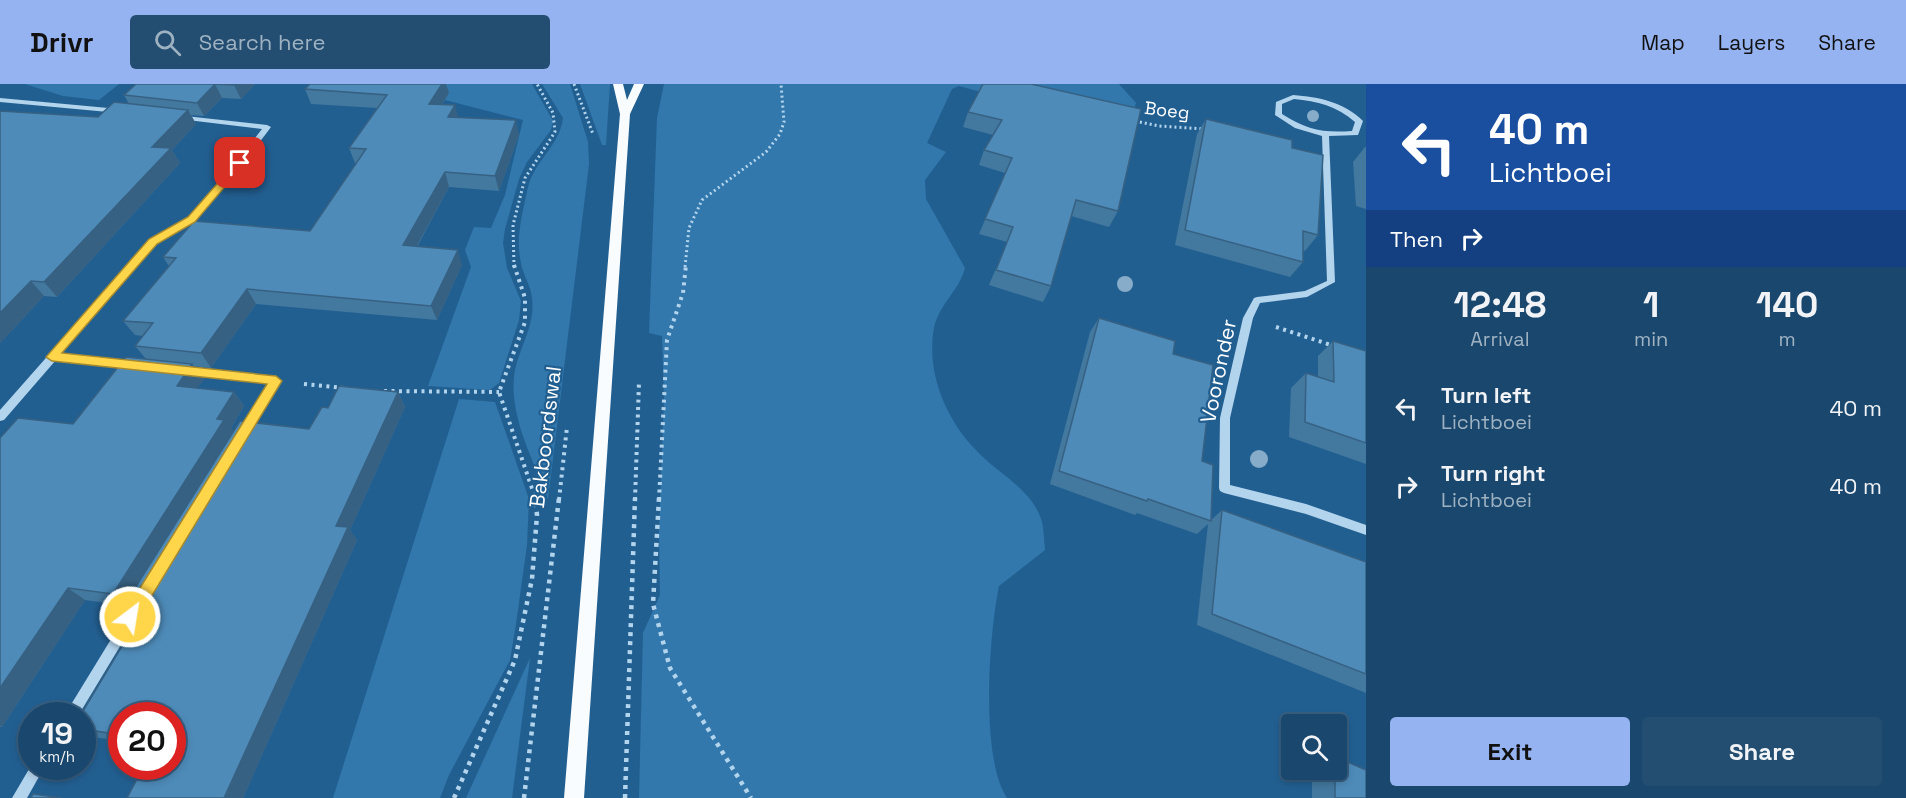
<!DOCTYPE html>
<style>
body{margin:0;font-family:"Space Grotesk",sans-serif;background:#234e72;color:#f1f3f6;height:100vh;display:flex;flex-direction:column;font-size:22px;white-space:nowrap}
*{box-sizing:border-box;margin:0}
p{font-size:20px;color:#9fb2c2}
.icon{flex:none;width:33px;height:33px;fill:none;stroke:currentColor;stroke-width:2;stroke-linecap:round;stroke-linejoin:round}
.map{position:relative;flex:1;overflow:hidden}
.panel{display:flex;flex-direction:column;background:#1a476d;width:540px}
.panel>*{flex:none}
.banner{background:#1a4fa0;color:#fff;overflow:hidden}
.fabs{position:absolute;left:1281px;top:630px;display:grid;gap:12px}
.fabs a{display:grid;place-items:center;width:66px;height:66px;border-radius:6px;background:#1a476d;box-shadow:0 3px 9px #0003,0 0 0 2px #385f80;font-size:30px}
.speed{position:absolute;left:18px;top:618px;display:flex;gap:12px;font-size:30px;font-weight:700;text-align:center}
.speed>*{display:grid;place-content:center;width:78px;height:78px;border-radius:50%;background:#1a476d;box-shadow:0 3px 9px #0003,0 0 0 2px #385f80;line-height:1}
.speed small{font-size:15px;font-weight:400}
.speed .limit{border:9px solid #d22;background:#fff;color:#111}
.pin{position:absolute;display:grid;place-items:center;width:51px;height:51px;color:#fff;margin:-26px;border-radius:12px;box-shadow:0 3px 9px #0006}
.me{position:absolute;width:66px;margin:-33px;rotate:31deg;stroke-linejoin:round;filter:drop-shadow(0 0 4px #0008)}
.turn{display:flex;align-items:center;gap:21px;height:126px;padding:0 24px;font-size:27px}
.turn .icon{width:78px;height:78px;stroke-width:2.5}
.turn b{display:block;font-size:42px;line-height:51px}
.then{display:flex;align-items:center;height:57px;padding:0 24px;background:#0003;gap:12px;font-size:22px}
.eta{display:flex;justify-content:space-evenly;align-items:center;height:102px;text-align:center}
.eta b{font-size:36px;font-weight:700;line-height:42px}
.cta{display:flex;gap:12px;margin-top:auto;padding:12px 24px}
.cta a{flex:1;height:69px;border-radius:6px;background:#95b2f1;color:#111;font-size:24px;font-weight:700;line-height:69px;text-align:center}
.cta a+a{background:#234e72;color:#f1f3f6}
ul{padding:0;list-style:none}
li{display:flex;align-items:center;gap:18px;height:78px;padding:0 24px}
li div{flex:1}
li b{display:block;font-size:22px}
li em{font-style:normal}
header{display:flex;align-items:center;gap:36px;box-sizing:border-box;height:84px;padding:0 30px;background:#95b2f1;color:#111}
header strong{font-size:28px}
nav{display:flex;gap:33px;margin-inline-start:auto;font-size:21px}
.search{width:420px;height:54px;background:#234e72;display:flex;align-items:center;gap:15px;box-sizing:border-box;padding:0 21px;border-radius:6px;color:#9fb2c2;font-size:22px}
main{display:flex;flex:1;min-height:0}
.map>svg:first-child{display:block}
</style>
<header>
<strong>Drivr</strong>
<div class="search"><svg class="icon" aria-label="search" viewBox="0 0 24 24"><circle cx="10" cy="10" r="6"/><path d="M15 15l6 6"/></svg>Search here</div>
<nav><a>Map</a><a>Layers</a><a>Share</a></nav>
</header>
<main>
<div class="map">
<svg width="1366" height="714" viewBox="0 0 1366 714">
<rect width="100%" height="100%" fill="#225f91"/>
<!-- green -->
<g fill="#3278ac">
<polygon points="25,0 119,0 99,16 63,12"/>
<polygon points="443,0 532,0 553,37 551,46 527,78 519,95 505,145 503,159 507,184 521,217 519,236 499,299 490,306 428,302 471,183 465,166 474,143 491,144 505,111 523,36 445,16"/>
<path d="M542,0H570L588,58L589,80L548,415C534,377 510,335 514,293C517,266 536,243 532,214C531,202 523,191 521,179C515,153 523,128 528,103C534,78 560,61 563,34Z"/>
<polygon points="580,0 610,0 606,61 602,61"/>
<path d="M664,0H1119L1136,19L1130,38L1003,14L959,2L952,5L927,59L946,68L925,96L926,115L965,184C959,207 939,220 934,244C926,287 945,334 975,365C996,389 1033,405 1042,438C1044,447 1044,457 1045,466L999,502C989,550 980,674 1007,714H639L643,549L660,511L659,448L664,314L662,252L649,249L657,34Z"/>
<polygon points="459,315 495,318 529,415 527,461 516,540 510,576 449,691 440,714 333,714"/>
<polygon points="530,574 512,714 466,714"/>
</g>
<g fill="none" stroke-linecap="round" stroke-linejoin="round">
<!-- path-far2 -->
<g stroke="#b3d4ed" stroke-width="3" stroke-dasharray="2 3" stroke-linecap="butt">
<polyline points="574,0 593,50"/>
<polyline points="1135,37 1159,42 1204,45"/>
<polyline points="514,183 513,141 525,94 555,48 553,29 537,0"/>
<polyline points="685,183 689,144 702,116 766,68 780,50 784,38 781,0"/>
</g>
<!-- path-far1 -->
<g stroke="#b3d4ed" stroke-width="4" stroke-dasharray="3 4.5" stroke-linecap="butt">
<polyline points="514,181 525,214 525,238 499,308 536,416"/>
<polyline points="1276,243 1334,262"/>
<polyline points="304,300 344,304"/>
<polyline points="384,307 499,308"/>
<polyline points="559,416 567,343"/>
<polyline points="635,416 639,298"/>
<polyline points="659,416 667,256 683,209 686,181"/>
</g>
<!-- path -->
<g stroke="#b3d4ed" stroke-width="4.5" stroke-dasharray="4 5" stroke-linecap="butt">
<polyline points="659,414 653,520 670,584 751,714"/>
<polyline points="454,714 515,576 532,495 537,431 535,414"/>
<polyline points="524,714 559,414"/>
<polyline points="625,714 635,414"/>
</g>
<!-- minor -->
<g fill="#b3d4ed" fill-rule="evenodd">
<path d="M1293,11C1319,13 1344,18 1363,37L1358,51L1329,52L1335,198L1307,213L1260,219L1253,234L1230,334V401L1306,420L1366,441V451L1306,430L1224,409L1220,407L1219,404L1220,334L1243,234L1254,214L1257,213L1305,207L1327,197L1322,52L1295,44L1275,31L1276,18ZM1294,15C1317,17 1337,22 1355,38L1352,47C1323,49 1307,46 1282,30V20Z"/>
<polygon points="0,14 119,25 123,27 119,29 0,18"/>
<polygon points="176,31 267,41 271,43 229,99 194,137 156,160 61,269 133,277 138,281 136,284 133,285 56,276 4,336 0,337 0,326 150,156 188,133 223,95 262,45 179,35 175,33"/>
<polygon points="184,283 276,293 281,297 247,353 239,353 238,350 269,300 184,291 179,287"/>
<polygon points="147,501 151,503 153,507 151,511 78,632 64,632 143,503"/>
<polygon points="32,680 32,682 45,682 27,714 12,714"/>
</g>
<!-- major -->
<polygon fill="#f8fcff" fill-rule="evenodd" points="613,0 623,0 627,16 634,0 644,0 630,30 584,714 564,714 620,30"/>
</g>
<!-- trees -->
<g fill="#86acca">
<circle cx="1313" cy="32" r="6"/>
<circle cx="1125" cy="200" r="8"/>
<circle cx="1259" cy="375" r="9"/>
</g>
<!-- wall -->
<g fill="#43789f">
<polygon points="136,0 255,0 241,15 222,14 204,32 191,31 196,40 172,66 180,79 57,213 44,212 0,259 0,27 98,33 129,20 124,11"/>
<polygon points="1031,1 1118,127 1109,143 1071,132 1051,202 1043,218 989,201 1007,158 979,150 1005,89 979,81 984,66 993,51 963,43 968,28"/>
<polygon points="305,5 449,9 442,21 458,34 519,51 499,107 449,103 417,163 462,181 437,236 256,220 211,284 193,282 204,295 197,304 234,308 244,322 231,344 233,347 309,345 328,324 398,308 405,323 350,446 357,456 243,714 127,714 172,632 122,632 122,657 92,653 82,648 82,632 145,523 134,515 129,522 85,516 2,643 0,643 0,354 73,340 146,275 135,262 143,252 135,251 123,237 169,182 163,173 310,147 357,79 355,79 349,64 377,24 311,20"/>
<polygon points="1206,35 1292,64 1318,151 1305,167 1303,166 1303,178 1290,193 1175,161 1197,50"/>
<polygon points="1365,63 1366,63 1366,125 1356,122 1353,78"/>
<polygon points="1099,234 1173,270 1202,377 1211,436 1222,426 1366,478 1366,609 1197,541 1208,440 1197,450 1137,429 1135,431 1050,400 1090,248"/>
<polygon points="1333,257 1366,267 1366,380 1289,353 1291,304 1306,289 1318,293 1318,272"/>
<polygon points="1312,686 1336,686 1366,714 1312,714"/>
</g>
<!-- shaded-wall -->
<g fill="#376182">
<polygon points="215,0 222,14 204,32 197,19"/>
<polygon points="236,0 255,0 241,15 234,1"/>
<polygon points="442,0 446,0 449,9 434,34 429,20"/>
<polygon points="455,21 459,36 448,33"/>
<polygon points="188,26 196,40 172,66 180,79 57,213 44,198 152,63"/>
<polygon points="516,36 519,51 499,107 495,92"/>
<polygon points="445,88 449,103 409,176 403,161"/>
<polygon points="458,166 462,181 437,236 431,222"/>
<polygon points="31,197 44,212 0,259 0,229"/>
<polygon points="247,205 256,220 211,284 201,269"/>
<polygon points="192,280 204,295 188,316 177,302"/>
<polygon points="234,308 244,322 231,344 236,350 130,512 134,515 129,522 113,510"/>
<polygon points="398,308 405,323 350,446 357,456 243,714 224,714 336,442"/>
<polygon points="68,504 85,516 2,643 0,642 0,604"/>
</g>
<!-- building -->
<g fill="#4e8bb9" stroke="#376182" stroke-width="1.5">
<polygon points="136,0 236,0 234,1 215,0 197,19 124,11"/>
<polygon points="310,0 442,0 429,20 455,21 448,33 516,36 495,92 445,88 403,161 458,166 431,222 247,205 201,269 135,262 153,239 123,237 176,174 163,173 194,137 310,147 366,65 349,64 387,11 305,5"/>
<polygon points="983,0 1031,0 1141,25 1118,127 1076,116 1051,202 996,186 1013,143 985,135 1012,74 984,66 1002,36 968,28"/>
<polygon points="114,18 188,26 152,63 171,64 44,198 31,197 0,229 0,27 98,33"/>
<polygon points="1206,35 1292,56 1292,64 1323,71 1318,151 1303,147 1303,178 1185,146"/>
<polygon points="1099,234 1175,257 1173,270 1213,281 1202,377 1213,381 1211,437 1148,415 1147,417 1059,387"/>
<polygon points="1333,257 1366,267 1366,359 1305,338 1306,289 1334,298"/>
<polygon points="126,273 192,280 177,302 234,308 217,335 224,336 113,510 68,504 0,604 0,354 18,334 73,340"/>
<polygon points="339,302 398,308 336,442 348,443 224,714 127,714 144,682 172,682 172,632 122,632 122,651 82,645 82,632 80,632 151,514 130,512 240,337 309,345 322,323 328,324"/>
<polygon points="1222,426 1366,478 1366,590 1212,530"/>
<polygon points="1336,673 1366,686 1366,714 1335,714 1335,686 1336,686"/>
<polygon points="33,710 62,714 31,714"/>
</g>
<!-- route -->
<polygon fill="#ffd54a" stroke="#a68a30" stroke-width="1.5" points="237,77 245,79 195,138 157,160 62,269 276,292 282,297 136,538 130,540 125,538 122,533 125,528 267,300 52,277 46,273 149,155 188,133"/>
<g text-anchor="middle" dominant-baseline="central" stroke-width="4.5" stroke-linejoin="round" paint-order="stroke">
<!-- far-street labels -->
<g font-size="18" fill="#fff" stroke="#225f91">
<text transform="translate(1167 26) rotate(7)">Boeg</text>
</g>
<!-- street labels -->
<g font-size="21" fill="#fff" stroke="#225f91">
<text transform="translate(1218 287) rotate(-78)">Vooronder</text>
<text transform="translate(545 353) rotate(-83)">Bakboordswal</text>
</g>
</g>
</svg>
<div class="fabs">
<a><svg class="icon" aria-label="search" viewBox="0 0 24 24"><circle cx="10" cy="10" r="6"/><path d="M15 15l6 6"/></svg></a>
</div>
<div class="speed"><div>19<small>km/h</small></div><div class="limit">20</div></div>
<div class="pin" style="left:240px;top:79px;background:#d93025"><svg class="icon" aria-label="arrive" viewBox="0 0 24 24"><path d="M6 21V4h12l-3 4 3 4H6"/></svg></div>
<svg class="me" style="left:130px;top:533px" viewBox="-20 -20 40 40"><circle r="17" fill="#ffd54a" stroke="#fff" stroke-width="3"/><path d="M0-11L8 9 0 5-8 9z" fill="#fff"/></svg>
</div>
<section class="panel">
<div class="banner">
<div class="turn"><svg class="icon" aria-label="left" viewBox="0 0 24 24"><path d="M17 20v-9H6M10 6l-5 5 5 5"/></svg><div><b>40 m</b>Lichtboei</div></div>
<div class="then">Then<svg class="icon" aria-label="right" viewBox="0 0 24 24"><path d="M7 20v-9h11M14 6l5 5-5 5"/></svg></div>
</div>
<div class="eta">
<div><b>12:48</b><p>Arrival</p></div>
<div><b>1</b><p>min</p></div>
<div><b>140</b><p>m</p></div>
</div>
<ul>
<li><svg class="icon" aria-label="left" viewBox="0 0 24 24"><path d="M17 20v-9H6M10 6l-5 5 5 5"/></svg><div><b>Turn left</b><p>Lichtboei</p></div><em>40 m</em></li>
<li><svg class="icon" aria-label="right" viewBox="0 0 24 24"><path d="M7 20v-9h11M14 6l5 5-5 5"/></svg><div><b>Turn right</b><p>Lichtboei</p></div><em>40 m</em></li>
</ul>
<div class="cta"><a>Exit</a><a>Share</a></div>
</section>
</main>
